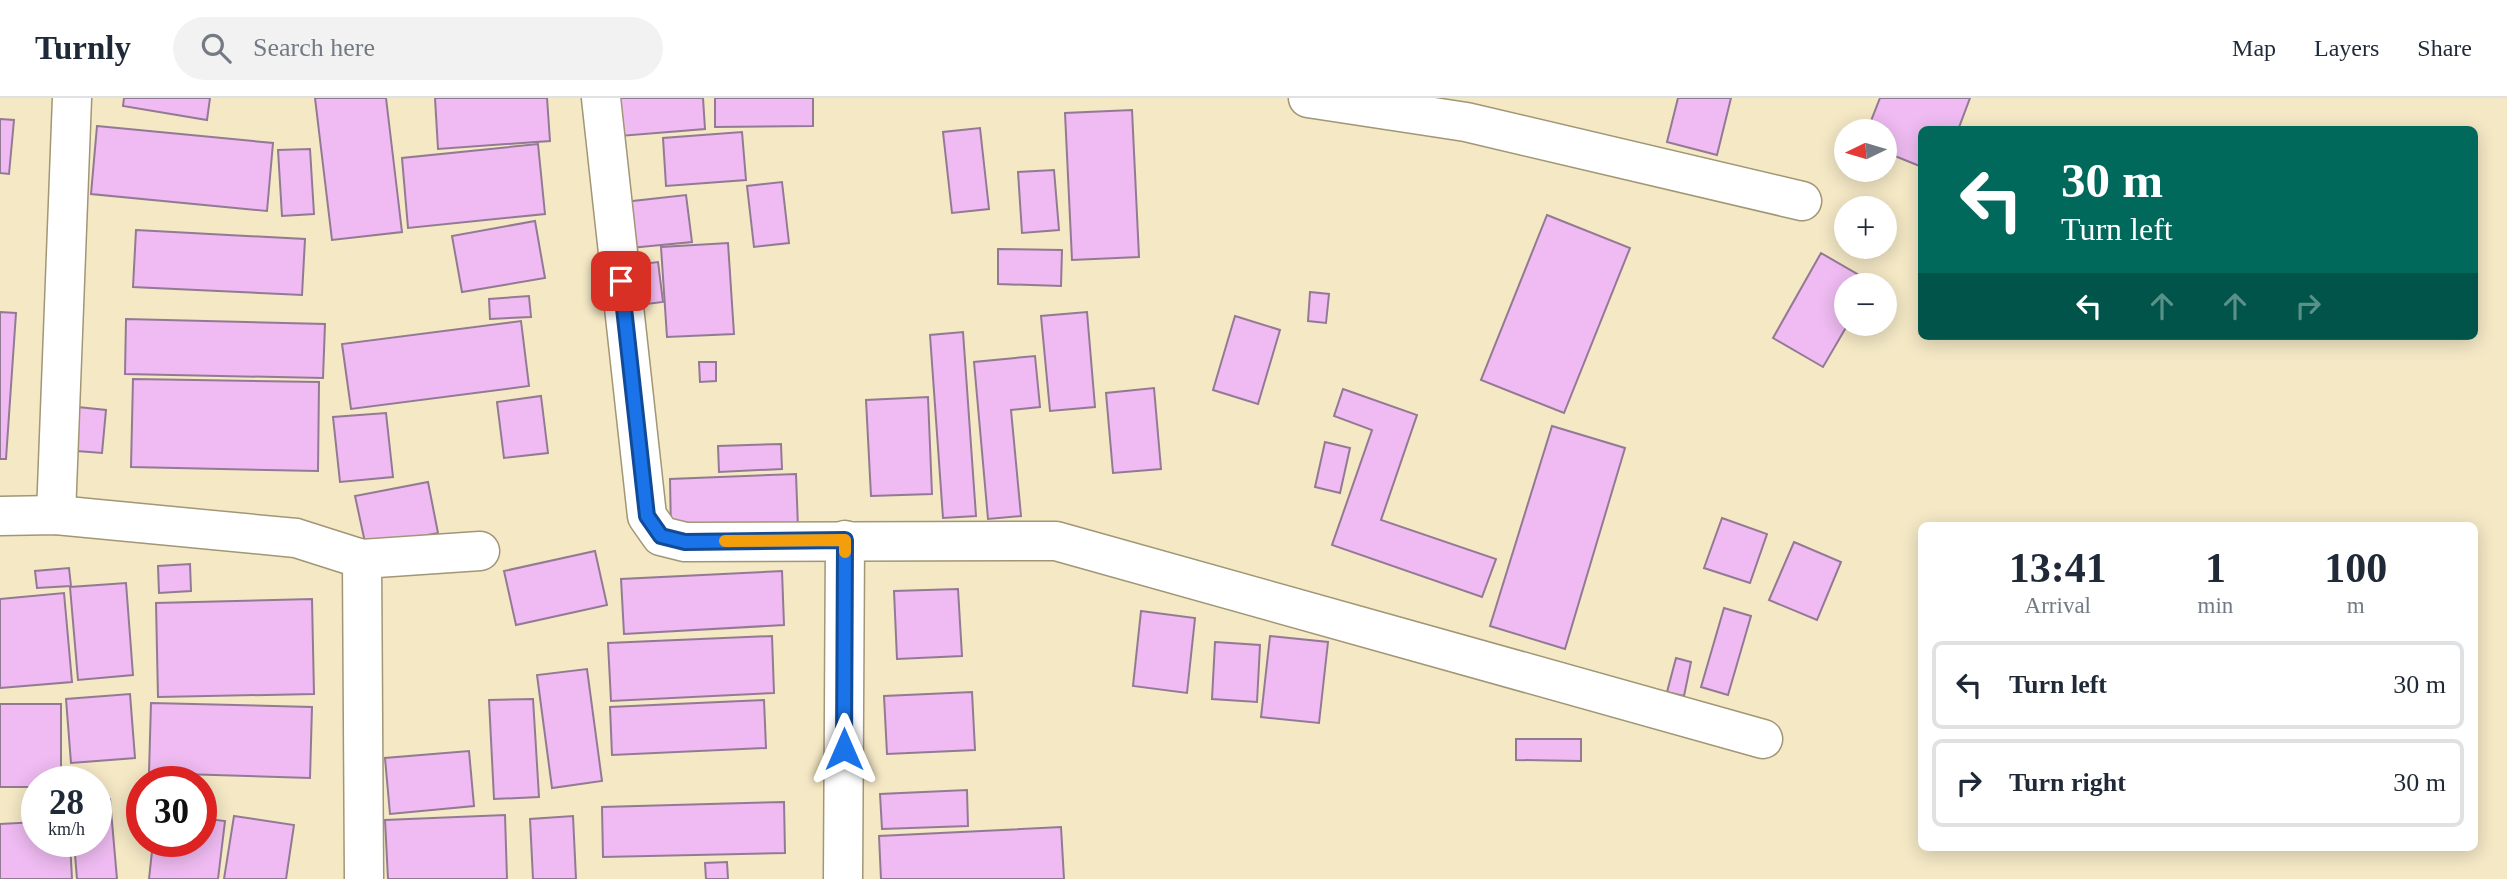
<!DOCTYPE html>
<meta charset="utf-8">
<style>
body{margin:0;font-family:"Times New Roman",serif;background:#f2f2f3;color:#1f2937;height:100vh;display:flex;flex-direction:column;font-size:26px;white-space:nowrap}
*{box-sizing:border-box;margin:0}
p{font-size:23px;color:#747a83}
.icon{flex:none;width:38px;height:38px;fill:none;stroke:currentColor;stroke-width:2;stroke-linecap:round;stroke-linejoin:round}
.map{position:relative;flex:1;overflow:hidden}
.panel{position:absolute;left:1918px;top:424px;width:560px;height:329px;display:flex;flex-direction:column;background:#fff;border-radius:10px;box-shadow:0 4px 18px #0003}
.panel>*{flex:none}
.guide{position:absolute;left:1918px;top:28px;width:560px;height:214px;border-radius:10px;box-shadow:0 4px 18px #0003;background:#00695c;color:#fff;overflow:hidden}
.needle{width:46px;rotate:265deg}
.controls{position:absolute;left:1834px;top:21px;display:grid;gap:14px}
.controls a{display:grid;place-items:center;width:63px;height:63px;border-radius:50%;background:#fff;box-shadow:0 4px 18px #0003;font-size:35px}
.speed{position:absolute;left:21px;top:668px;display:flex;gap:14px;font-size:35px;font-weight:700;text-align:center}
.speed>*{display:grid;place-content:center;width:91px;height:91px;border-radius:50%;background:#fff;box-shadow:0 4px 18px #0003;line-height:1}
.speed small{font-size:18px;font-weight:400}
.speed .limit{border:10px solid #d22;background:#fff;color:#111}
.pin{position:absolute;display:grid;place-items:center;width:60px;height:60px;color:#fff;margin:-30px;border-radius:14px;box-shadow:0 4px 10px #0006}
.me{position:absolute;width:77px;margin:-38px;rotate:0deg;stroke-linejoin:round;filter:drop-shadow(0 0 5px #0008)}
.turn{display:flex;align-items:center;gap:24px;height:147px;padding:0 28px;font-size:32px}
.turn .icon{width:91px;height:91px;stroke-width:2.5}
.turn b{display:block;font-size:49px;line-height:60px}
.lanes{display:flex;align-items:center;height:66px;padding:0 28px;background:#0003;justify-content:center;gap:35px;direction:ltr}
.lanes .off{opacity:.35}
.eta{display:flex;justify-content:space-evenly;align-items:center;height:119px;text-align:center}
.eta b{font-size:42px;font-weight:800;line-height:49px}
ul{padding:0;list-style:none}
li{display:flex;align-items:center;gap:21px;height:88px;margin:0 14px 10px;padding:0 14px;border:4px solid #e0e1e3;border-radius:10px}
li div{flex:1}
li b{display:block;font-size:26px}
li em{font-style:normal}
header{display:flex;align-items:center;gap:42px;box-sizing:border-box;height:98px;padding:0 35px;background:#fff;border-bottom:2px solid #e0e1e3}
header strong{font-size:33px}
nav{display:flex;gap:38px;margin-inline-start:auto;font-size:24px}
.search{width:490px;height:63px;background:#f2f2f3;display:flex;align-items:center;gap:18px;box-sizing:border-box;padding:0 24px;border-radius:38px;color:#747a83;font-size:26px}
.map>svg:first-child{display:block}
</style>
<header>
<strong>Turnly</strong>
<div class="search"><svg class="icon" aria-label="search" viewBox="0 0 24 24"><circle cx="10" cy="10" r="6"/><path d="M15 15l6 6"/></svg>Search here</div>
<nav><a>Map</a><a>Layers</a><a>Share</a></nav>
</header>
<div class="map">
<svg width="2507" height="781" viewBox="0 0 2507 781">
<rect width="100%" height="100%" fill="#f4e8c5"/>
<!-- building -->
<g fill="#efbbf2" stroke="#937a94" stroke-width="2">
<polygon points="124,0 210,0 207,22 123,8"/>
<polygon points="315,0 386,0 402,134 332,142"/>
<polygon points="435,0 547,0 550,43 438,51"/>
<polygon points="617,0 703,0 705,31 620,38"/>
<polygon points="715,0 813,0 813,28 715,29"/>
<polygon points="1678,0 1731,0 1717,57 1667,44"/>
<polygon points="1880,0 1970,0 1958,32 1922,32 1922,69 1885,54 1885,33 1867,33"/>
<polygon points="1132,12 1139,159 1072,162 1065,15"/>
<polygon points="0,21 14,22 9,76 0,75"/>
<polygon points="97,28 273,45 267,113 91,96"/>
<polygon points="980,30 989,111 952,115 943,34"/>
<polygon points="742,34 746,82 666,88 663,40"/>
<polygon points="538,46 545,116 408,130 402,60"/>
<polygon points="310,51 314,116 282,118 278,52"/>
<polygon points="1054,72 1059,132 1022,135 1018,74"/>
<polygon points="782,84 789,145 754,149 747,88"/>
<polygon points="686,97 692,144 620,151 615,105"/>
<polygon points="1547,117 1630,150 1564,315 1481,282"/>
<polygon points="535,123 545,180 462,194 452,138"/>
<polygon points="136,132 305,141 302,197 133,189"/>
<polygon points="728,145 734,236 667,239 661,149"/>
<polygon points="998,151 1062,152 1061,188 998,186"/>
<polygon points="1821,155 1871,184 1870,187 1846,187 1848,226 1823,269 1773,240"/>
<polygon points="658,164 663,204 639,207 634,167"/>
<polygon points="1310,194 1329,196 1326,225 1308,223"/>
<polygon points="529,198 531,219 490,221 489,201"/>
<polygon points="0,214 16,215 6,361 0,361"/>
<polygon points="1087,214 1095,309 1050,313 1041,218"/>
<polygon points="1235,218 1280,232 1258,306 1213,292"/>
<polygon points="126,221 325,226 323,280 125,276"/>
<polygon points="521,223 529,288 351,311 342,246"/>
<polygon points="963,234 976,418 943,420 930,237"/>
<polygon points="1035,258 1040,309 1011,312 1021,418 988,421 974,264"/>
<polygon points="699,264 716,264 716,283 700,284"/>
<polygon points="133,281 319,284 318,373 131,369"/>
<polygon points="1154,290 1161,371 1113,375 1106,295"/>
<polygon points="1343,291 1417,317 1381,422 1496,461 1482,499 1332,447 1372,332 1334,318"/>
<polygon points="541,298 548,355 504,360 497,304"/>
<polygon points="928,299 932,396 871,398 866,302"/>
<polygon points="68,308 106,312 102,355 64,352"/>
<polygon points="386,315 393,379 340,384 333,319"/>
<polygon points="1552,328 1625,350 1565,551 1490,528"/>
<polygon points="1325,344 1350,350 1340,395 1315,389"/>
<polygon points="781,346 782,371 719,374 718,348"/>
<polygon points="796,376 798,430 671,435 670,381"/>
<polygon points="428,384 438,435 366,449 355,398"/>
<polygon points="1722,420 1767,436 1750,485 1704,470"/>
<polygon points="1794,444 1841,464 1817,522 1769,502"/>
<polygon points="595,453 607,507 516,527 504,473"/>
<polygon points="190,466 191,493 159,495 158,468"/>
<polygon points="69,470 71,488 37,490 35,473"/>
<polygon points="782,473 784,527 624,536 621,481"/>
<polygon points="126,485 133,577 78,582 70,489"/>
<polygon points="958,491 962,558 897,561 894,493"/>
<polygon points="64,495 72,584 0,590 0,501"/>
<polygon points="312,501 314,596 158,599 156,505"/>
<polygon points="1724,510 1751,518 1728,597 1701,589"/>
<polygon points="1141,513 1195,520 1187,595 1133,588"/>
<polygon points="772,538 774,595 611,603 608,545"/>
<polygon points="1270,538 1328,544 1319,625 1261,619"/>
<polygon points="1215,544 1260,547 1257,604 1212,601"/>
<polygon points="1676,560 1691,564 1684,598 1667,594"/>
<polygon points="587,571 602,683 552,690 537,577"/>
<polygon points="972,594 975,652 887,656 884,598"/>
<polygon points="130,596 135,660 71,665 66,601"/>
<polygon points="533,601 539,699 494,701 489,602"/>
<polygon points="764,602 766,650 612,657 610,609"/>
<polygon points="151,605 312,609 310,680 149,675"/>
<polygon points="0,606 61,606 61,684 37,684 37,689 0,689"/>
<polygon points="1516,641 1581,641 1581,663 1516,662"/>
<polygon points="469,653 474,708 390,716 385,660"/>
<polygon points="967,692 968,728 882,731 880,696"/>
<polygon points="110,701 117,781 77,781 74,744 96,744 96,702"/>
<polygon points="784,704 785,755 603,759 602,709"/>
<polygon points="505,717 507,781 388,781 385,722"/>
<polygon points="234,718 294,727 286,781 224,781"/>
<polygon points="573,718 576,781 533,781 530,721"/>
<polygon points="201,720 225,723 218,781 149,781 153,744 201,744"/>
<polygon points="37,724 37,744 70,744 72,781 0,781 0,726"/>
<polygon points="1061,729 1064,781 881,781 879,738"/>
<polygon points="727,764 728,781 706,781 705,765"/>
</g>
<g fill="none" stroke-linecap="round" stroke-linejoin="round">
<defs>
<g id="minor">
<polyline points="601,0 647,418 661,438 685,444 1056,443 1763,641"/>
<polyline points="1308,0 1466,24 1802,103"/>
<polyline points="56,417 72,0"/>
<polyline points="0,418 56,417 296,440 362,461 480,453"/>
<polyline points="362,461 364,781"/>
<polyline points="843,781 845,442"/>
</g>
</defs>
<!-- minor casing -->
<use href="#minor" stroke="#a19675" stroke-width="41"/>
<!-- minor -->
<use href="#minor" stroke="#fff" stroke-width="38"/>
</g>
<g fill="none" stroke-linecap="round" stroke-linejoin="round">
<defs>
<polyline id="route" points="621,183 647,418 661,438 685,444 845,442 844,651"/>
</defs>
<!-- route casing -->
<use href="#route" stroke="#114b97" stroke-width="18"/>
<!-- route -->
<use href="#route" stroke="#1a73e8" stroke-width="12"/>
<!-- slow -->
<polyline stroke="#f59e0b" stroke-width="12" points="725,443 845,442 845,454"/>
</g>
</svg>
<div class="controls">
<a><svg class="needle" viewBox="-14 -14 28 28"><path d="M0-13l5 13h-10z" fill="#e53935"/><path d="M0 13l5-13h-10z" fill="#747a83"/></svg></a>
<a>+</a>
<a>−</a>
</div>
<div class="speed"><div>28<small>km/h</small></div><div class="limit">30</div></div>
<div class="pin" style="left:621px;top:183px;background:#d93025"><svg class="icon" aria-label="arrive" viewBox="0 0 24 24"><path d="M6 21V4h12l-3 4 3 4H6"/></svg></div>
<svg class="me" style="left:844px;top:651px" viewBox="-20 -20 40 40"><path d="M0-17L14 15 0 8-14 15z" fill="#1a73e8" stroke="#fff" stroke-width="4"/></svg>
<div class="guide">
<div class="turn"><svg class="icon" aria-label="left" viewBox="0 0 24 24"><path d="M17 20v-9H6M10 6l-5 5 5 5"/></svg><div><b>30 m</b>Turn left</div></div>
<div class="lanes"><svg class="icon" aria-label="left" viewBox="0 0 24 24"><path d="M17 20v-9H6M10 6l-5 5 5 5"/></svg><svg class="icon off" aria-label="ahead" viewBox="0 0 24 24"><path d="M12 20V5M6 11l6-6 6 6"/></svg><svg class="icon off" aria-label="ahead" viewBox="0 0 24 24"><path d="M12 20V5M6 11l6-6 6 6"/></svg><svg class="icon off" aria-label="right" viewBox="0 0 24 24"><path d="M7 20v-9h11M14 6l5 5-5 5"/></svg></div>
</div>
<section class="panel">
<div class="eta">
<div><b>13:41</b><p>Arrival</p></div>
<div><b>1</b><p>min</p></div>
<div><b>100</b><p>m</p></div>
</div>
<ul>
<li><svg class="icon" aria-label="left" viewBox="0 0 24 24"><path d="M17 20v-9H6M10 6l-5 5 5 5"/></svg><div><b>Turn left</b></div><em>30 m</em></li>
<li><svg class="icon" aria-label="right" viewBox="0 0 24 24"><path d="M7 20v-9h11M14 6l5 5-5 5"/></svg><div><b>Turn right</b></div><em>30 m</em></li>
</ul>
</section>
</div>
